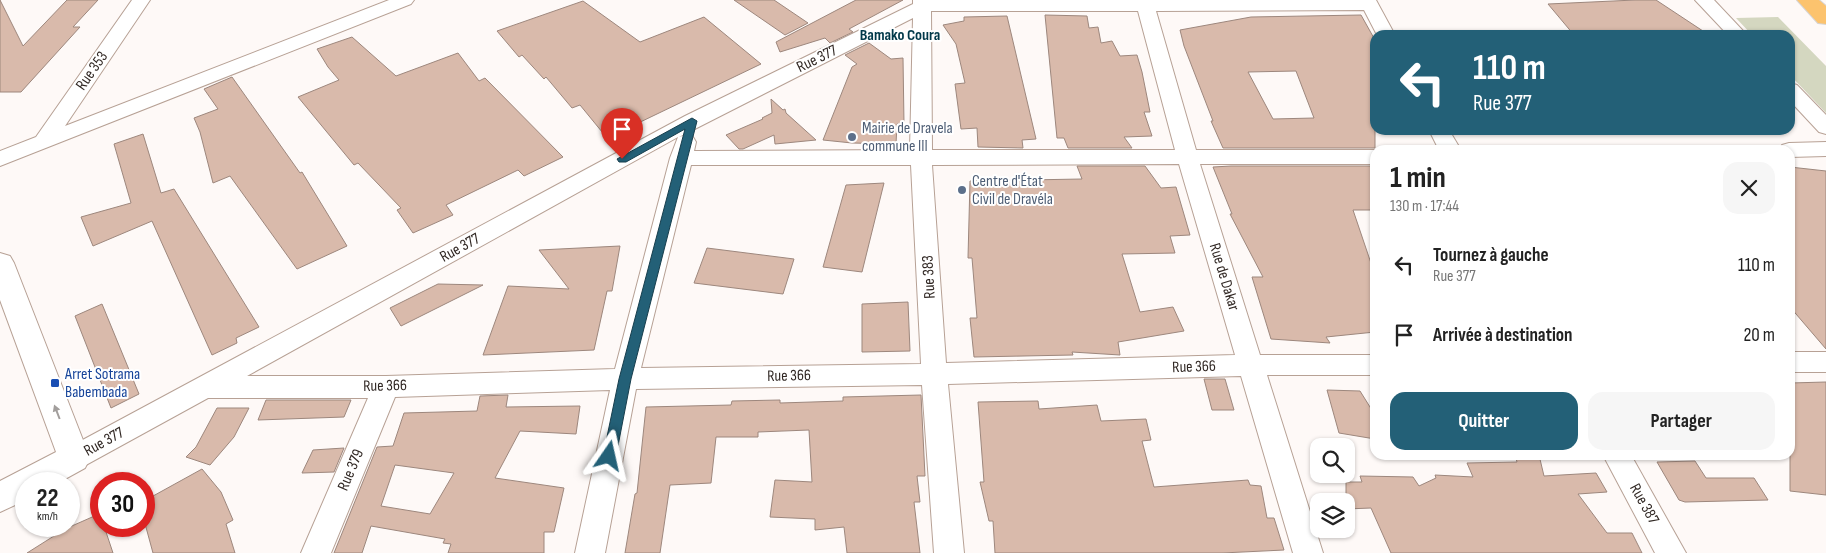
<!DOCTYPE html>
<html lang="fr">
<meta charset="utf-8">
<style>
body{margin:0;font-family:"Sofia Sans Condensed",sans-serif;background:#f6f6f6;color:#222;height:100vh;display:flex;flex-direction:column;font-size:19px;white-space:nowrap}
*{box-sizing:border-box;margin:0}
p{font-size:16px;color:#767676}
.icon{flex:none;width:28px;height:28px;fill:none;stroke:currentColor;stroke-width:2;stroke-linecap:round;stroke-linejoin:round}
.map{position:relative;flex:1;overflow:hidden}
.drawer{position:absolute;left:1370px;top:145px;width:425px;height:315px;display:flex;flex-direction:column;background:#fff;border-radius:15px;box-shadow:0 1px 4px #0004}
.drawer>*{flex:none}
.top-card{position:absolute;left:1370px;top:30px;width:425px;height:105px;border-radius:15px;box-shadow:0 1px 4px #0004;background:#236077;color:#fff;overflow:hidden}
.fabs{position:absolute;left:1310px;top:438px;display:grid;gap:10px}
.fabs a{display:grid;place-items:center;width:45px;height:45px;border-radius:10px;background:#fff;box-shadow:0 1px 4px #0004;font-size:25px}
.speed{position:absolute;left:15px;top:472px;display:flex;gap:10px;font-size:25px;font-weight:700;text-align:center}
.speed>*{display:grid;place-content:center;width:65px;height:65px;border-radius:50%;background:#fff;box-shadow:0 1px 4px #0004;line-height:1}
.speed small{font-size:12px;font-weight:400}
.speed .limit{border:8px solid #d22;background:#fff;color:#111}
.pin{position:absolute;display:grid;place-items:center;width:42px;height:42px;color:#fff;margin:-51px -21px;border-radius:50% 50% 50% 0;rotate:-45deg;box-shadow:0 0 5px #0007}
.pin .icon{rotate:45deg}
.me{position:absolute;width:55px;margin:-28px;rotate:11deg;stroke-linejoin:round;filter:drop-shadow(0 0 4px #0008)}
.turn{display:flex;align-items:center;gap:18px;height:105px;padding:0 20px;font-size:22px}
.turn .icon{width:65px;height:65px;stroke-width:2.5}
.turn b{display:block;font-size:35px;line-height:42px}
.round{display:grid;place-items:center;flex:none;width:52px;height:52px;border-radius:15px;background:#f6f6f6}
.overview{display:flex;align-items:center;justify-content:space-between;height:85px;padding:0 20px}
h1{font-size:30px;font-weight:700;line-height:38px}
.button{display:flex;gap:10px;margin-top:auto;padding:10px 20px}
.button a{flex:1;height:58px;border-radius:15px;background:#236077;color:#fff;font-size:20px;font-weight:700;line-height:58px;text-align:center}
.button a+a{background:#f6f6f6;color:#222}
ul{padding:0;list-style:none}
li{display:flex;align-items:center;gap:15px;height:70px;padding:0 20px}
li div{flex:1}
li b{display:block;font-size:19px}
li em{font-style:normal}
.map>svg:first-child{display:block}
</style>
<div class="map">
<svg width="1826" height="553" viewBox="0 0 1826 553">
<rect width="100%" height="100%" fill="#fef9f7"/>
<!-- green -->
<polygon fill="#d4d7c0" points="1778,17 1826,66 1826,113 1790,75 1790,35 1752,35 1736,18"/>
<!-- building -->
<g fill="#d9baab" stroke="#9d877d" fill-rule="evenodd">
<polygon points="0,0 23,46 67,0 98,0 73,27 80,27 21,92 0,92"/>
<polygon points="734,0 774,0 808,23 785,35"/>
<polygon points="856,0 903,0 849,29 853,32 830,43 825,38 780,52 776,42"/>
<polygon points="1635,0 1656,0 1709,35 1574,35 1548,4"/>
<polygon points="583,1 640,42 704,17 761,64 607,138 580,105 572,108 546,77 544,79 522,55 519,57 497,31"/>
<polygon points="1045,15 1087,16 1089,28 1098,27 1101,43 1112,41 1120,56 1137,55 1142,72 1150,112 1144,112 1152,136 1124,137 1132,148 1068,148 1064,138 1057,138"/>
<path d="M1361,15L1375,40V148H1223L1211,121H1213L1184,46L1180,30L1251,17ZM1296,71L1314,118L1273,119L1248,72Z"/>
<polygon points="1007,16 1036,139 1022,140 1023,148 978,147 977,128 961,129 955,84 965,83 956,44 943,25 964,21 964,17"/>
<polygon points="352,37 396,76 458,53 479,81 485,78 563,157 524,176 518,170 446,205 453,215 413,233 397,210 401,208 358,163 354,165 298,97 339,80 328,67 317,49"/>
<polygon points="869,43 891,59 903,58 904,124 897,124 896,144 852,143 823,140 852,67 857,64 845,55"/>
<polygon points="232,77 300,173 302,172 347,246 297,269 230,176 213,183 200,132 194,118 218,109 204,89"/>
<polygon points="771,99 783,110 785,109 786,113 816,140 775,144 774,135 743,149 739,149 726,135 763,119 762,118 772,113"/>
<polygon points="143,134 161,193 174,189 259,327 236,338 237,343 212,355 152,221 93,246 81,217 131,203 114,144"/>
<polygon points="1077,166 1145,166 1161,188 1176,187 1190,235 1170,236 1175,253 1122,254 1140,312 1173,307 1184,331 1118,342 1120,355 1072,352 1073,355 974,357 970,318 977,318 972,258 968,258 970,181 1082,179"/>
<polygon points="1231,166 1375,166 1375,210 1353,210 1375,275 1375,332 1326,337 1330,343 1271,339 1252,277 1263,277 1230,214 1232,214 1213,167"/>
<polygon points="1790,167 1826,171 1826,349 1790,307"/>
<polygon points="884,183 862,272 823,267 846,185"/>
<polygon points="620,246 612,291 607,291 594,350 483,355 508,286 569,289 539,250"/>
<polygon points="707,248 794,259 783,294 694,283"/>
<polygon points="438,284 483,285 401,326 390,308"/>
<polygon points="908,302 910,351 862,352 862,304"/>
<polygon points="102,304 139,394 111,408 75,316"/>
<polygon points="1204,379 1225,379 1234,410 1212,410"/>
<polygon points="1826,382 1826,495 1790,491 1790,383"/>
<polygon points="1327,390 1360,391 1375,415 1375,439 1339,433"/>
<path d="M508,395L506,407L580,406L576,434L520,431L495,478L564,488L554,532H544V553H448L451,544L443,543L445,539L371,526L362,553H334L377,447L393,446L404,413L477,411L480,396ZM395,465L454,473L430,514L381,506Z"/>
<polygon points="921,395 925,476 917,476 920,502 914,502 920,553 847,553 844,527 815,530 815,519 770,517 775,480 812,482 809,430 758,432 758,437 716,437 711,483 670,485 660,553 625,553 635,494 637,493 646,407 731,405 732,401 780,400 780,403 843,401 843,397"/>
<polygon points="266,400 351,400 344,417 258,420"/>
<polygon points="1038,401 1039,409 1097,405 1101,421 1146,419 1151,440 1142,441 1154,487 1248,480 1250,485 1261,486 1267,518 1274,518 1284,550 1222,553 995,553 993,521 989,521 980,482 984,482 978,402"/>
<polygon points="217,408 249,408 234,437 210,465 186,457 196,447"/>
<polygon points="344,448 334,472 302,473 313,450"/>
<polygon points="1515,455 1539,455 1544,476 1596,473 1607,492 1578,494 1607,533 1632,533 1642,553 1391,553 1371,508 1346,509 1346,482 1362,482 1360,476 1413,477 1419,486 1436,478 1435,475 1473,477 1467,463 1517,462"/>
<polygon points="1695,461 1706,478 1754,478 1768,500 1685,502 1679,500 1657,462"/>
<polygon points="202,469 221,492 233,520 226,524 235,553 153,553 144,520 144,501"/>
<polygon points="99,514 101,526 104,526 113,553 27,553 65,529"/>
</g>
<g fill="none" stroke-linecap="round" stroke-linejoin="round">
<defs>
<g id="minor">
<polygon points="132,0 150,0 65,126 389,0 414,0 411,4 0,166 0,151 36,137"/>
<path d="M913,0H1376L1395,35H1377L1364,10L1156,11L1196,150H1376L1375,164H1200L1260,355H1375V375H1267L1323,553H1293L1241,376L948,384L964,553H934L922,385L636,389L605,553H575L610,390L395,397L331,553H301L368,398H208L84,466L74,470L64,466L60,458L64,450L685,116L913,4ZM931,11H1138L1175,150H932ZM913,18L910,150L694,151L696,142L693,137L686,135L679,137ZM678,137L670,158L615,369L386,376H247ZM1179,164L1235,355L946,363L932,165ZM691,165H911L921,364L641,368Z"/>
<polygon points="1695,0 1714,0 1747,35 1728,35"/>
<polygon points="1790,83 1797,85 1826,115 1826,134 1819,132 1790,101"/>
<polygon points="1429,130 1449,130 1461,150 1439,150"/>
<polygon points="1826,142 1826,156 1790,157 1790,150 1778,150 1782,145 1789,143"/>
<rect x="1790" y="352" width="36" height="20"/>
<polygon points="1603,455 1631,455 1686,553 1655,553"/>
</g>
<polygon id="secondary" points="0,253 10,256 14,263 90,458 85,468 56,484 26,484 26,500 0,512 0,481 56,452 0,300"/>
<polygon id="trunk" points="1797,0 1819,0 1826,6 1826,24 1818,23"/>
</defs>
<!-- minor casing -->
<use href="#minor" stroke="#b7a195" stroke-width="2"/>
<!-- secondary casing -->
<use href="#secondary" stroke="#b7a195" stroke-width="2"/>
<!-- trunk casing -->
<use href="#trunk" stroke="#d6d4d3" stroke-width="2"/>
<!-- minor -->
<use href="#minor" fill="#fff" fill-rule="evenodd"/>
<!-- secondary -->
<use href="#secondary" fill="#fff" fill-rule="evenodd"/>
<!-- trunk -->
<use href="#trunk" fill="#fcc36e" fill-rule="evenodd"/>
</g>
<!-- one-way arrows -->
<defs><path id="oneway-solid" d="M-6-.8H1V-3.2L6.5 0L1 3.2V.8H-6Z" transform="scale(1.25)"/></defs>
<use fill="#a29e9c" href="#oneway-solid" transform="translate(57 412) rotate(-111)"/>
<!-- route -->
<polygon fill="#236077" stroke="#173e4d" points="692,118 697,121 631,379 616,456 614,460 609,462 605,460 603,456 619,379 685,129 626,162 619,162 617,159"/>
<!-- markers -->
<g fill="#5c6f8a" stroke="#fff" stroke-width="2">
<circle cx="852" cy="137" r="5"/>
<circle cx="962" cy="190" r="5"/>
</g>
<rect fill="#1a4fb4" stroke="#fff" stroke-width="2" x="50" y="378" width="10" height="10" rx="2.5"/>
<g text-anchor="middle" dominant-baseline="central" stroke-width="4" stroke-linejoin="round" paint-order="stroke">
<!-- far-quarter labels -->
<g font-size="16" font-weight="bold" fill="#013849" stroke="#fff">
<text x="900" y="35">Bamako Coura</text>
</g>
<!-- street labels -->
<g font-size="16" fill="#312824" stroke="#fff">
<text transform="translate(817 59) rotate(-26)">Rue 377</text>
<text transform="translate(92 71) rotate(-55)">Rue 353</text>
<text transform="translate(460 248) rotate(-29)">Rue 377</text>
<text transform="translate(929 277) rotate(-93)">Rue 383</text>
<text transform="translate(1224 277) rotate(73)">Rue de Dakar</text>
<text transform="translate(1194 367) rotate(-2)">Rue 366</text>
<text transform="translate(789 376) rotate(-1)">Rue 366</text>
<text transform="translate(385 386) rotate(-1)">Rue 366</text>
<text transform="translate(104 442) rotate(-29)">Rue 377</text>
<text transform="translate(351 470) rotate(-67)">Rue 379</text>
<text transform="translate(1644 504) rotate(61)">Rue 387</text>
</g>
<!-- service labels -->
<g font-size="16" fill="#4e5e75" stroke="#fff" text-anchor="start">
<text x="862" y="128">Mairie de Dravela<tspan x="862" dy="18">commune III</tspan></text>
<text x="972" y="181">Centre d'État<tspan x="972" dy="18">Civil de Dravéla</tspan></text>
</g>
<!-- transit labels -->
<g font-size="16" fill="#164399" stroke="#fff" text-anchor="start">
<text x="65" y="374">Arret Sotrama<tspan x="65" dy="18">Babembada</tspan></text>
</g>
</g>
</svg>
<div class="fabs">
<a><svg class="icon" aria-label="search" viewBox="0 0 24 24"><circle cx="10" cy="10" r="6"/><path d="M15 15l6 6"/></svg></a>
<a><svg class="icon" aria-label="layers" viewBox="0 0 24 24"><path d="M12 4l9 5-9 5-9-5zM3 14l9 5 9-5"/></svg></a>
</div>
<div class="speed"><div>22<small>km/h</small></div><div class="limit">30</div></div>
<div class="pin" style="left:622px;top:159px;background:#d93025"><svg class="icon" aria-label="arrive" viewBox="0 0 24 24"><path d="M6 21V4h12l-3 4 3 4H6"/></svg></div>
<svg class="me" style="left:609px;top:456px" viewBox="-20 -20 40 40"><path d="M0-17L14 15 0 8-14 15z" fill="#236077" stroke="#fff" stroke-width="4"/></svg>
<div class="top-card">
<div class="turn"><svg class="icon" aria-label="left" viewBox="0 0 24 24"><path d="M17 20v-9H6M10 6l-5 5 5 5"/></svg><div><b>110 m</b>Rue 377</div></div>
</div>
<section class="drawer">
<div class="overview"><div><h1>1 min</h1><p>130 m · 17:44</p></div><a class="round"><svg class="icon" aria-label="close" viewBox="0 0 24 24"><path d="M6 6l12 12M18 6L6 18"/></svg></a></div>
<ul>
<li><svg class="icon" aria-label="left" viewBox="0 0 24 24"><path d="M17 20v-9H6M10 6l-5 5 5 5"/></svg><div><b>Tournez à gauche</b><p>Rue 377</p></div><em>110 m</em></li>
<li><svg class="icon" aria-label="arrive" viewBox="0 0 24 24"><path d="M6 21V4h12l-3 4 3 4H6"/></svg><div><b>Arrivée à destination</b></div><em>20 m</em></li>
</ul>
<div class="button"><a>Quitter</a><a>Partager</a></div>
</section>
</div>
